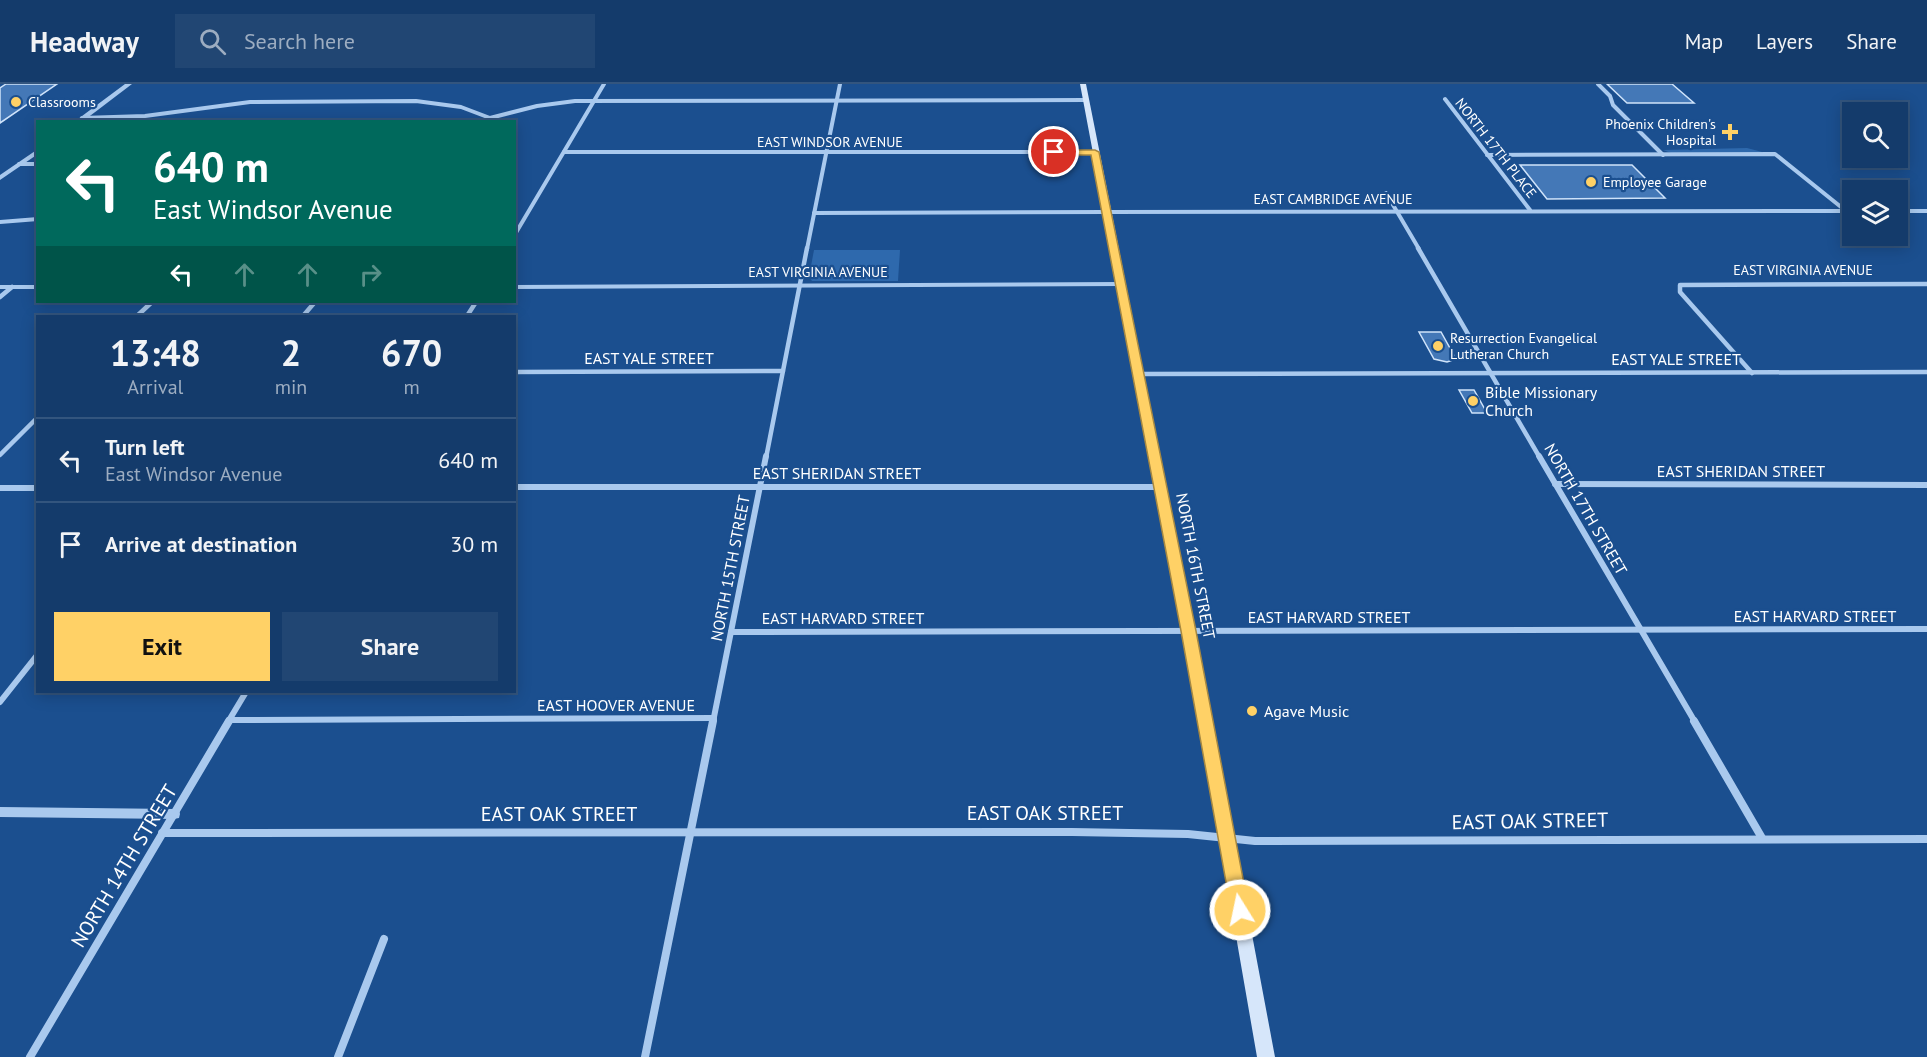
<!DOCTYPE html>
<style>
body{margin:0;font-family:"PT Sans",sans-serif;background:#214673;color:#f1f3f6;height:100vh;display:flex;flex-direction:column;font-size:22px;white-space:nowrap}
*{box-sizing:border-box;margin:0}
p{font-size:20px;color:#9dadc1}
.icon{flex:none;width:33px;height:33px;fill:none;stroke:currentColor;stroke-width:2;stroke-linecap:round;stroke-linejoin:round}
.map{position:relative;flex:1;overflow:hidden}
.side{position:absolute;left:36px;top:231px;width:480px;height:378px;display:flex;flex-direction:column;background:#143b6b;border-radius:0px;box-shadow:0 3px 15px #0003,0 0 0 2px #33557e}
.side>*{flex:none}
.hud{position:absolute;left:36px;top:36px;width:480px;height:183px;border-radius:0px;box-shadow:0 3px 15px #0003,0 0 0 2px #33557e;background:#00695c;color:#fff;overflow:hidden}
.buttons{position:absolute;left:1842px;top:18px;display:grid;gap:12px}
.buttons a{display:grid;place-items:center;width:66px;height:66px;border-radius:0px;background:#143b6b;box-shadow:0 3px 15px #0003,0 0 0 2px #33557e;font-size:30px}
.pin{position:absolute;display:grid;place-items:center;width:51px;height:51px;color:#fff;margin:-26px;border:3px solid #fff;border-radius:50%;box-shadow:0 2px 6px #0007}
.me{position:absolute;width:66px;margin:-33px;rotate:350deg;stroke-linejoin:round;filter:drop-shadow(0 0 4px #0008)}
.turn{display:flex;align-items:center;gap:21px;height:126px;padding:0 18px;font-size:27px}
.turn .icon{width:78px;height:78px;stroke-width:2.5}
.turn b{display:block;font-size:42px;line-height:51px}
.lanes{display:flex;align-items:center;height:57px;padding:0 18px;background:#0003;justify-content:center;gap:30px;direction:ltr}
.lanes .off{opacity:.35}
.eta{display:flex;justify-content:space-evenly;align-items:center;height:102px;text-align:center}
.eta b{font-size:36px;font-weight:600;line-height:42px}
.action{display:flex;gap:12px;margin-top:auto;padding:12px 18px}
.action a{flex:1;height:69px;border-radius:0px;background:#ffd166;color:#111;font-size:24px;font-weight:600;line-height:69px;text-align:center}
.action a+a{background:#214673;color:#f1f3f6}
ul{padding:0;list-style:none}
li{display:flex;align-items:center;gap:18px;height:84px;padding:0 18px;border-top:2px solid #33557e}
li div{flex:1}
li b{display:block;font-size:22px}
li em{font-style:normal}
header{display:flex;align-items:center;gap:36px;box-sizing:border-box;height:84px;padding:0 30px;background:#143b6b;border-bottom:2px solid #33557e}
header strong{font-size:28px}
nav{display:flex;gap:33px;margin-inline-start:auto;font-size:21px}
.search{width:420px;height:54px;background:#214673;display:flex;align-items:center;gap:15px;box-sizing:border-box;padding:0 21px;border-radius:0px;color:#9dadc1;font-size:22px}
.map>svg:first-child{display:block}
</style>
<header>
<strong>Headway</strong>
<div class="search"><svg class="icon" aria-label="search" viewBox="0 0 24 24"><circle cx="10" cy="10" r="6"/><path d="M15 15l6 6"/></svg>Search here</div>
<nav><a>Map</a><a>Layers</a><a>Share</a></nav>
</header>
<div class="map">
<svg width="1927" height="973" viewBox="0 0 1927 973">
<rect width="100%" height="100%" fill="#1b4f8f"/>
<!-- green -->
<g fill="#2e69ad">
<polygon points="1747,64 1762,68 1671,69 1663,66"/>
<polygon points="814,166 900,166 898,197 812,197 809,193"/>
</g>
<!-- building -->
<g fill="#4478b7" stroke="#cfe3fa" stroke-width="1.5">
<polygon points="6,0 57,0 0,39 0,4"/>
<polygon points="1607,0 1672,0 1694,19 1627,19"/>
<polygon points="1520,81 1632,81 1665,114 1547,115"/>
<polygon points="1419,248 1441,248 1456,275 1447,278 1434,275"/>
<polygon points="1459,306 1474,306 1487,329 1472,329"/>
</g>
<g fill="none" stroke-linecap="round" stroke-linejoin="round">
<!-- minor-far3 -->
<g stroke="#a9c9ee" stroke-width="4">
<polyline points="1598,0 1610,12 1613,21 1663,71"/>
<polyline points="1445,15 1530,126"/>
<polyline points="82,34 145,32 250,18 416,17 461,23 490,34 537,22 575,17 1086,16"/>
<polyline points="564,68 1095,68"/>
<polyline points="1487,71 1775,70 1846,127"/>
<polyline points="19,80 38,80"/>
<polyline points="1386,109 1419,165"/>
<polyline points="814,129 1107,128"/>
<polyline points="0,138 38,135"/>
<polyline points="514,152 604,0"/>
<polyline points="807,165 840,0"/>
</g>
<!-- minor-far2 -->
<g stroke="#a9c9ee" stroke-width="4.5">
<polyline points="1418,164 1540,374"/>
<polyline points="0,213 12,203"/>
<polyline points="137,232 152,218"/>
<polyline points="303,232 315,218"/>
<polyline points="467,232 476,218"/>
<polyline points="514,288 783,287"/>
<polyline points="1752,289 1680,208 1680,201 1927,200"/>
<polyline points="1138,290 1927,288"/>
<polyline points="0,371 38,333"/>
<polyline points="766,374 807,164"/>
</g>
<!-- minor-far1 -->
<g stroke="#a9c9ee" stroke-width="6">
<polyline points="1539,372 1695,638"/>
<polyline points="1555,400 1927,401"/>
<polyline points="514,403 1160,403"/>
<polyline points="0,404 38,404"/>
<polyline points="731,548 1927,545"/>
<polyline points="0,618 38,570"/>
<polyline points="229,636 714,634"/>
<polyline points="228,638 246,608"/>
<polyline points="713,638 766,372"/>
</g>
<!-- minor -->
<g stroke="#a9c9ee" stroke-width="8">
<polyline points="1694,637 1762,754"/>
<polyline points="162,749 1072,748 1188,750 1255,757 1927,755"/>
<polyline points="30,973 229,637"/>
<polyline points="338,973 384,855"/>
<polyline points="645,973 713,637"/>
</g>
<!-- tertiary -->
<g fill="#a9c9ee" fill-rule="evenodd">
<polygon points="125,0 132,0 82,38 74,38"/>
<polygon points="38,65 38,70 0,96 0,91"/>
<polygon points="1852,125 1852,129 1107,130 1103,128 1107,126"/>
<rect x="1898" y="125" width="29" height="4"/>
<polygon points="1121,198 1125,200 1124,202 514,205 514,201"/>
<rect x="0" y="201" width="38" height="4"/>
<polygon points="0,723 174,725 179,726 180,730 179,734 174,735 0,733"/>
</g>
<!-- secondary -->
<polygon fill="#d6e6fa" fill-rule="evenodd" points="1080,0 1086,0 1195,547 1275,973 1257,973 1183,547"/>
</g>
<!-- route -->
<polygon fill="#ffd166" stroke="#a68842" stroke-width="1.5" points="1051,66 1095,66 1099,68 1196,547 1249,826 1246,832 1240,835 1234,832 1231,826 1181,547 1091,71 1054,71 1051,70"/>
<!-- markers -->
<g fill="#ffd166" stroke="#1b4f8f" stroke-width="2">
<circle cx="16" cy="18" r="6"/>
<path d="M1727 39h6v6h6v6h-6v6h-6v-6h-6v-6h6z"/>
<circle cx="1591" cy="98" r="6"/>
<circle cx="1438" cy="262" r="6"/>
<circle cx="1473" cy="317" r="6"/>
<circle cx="1252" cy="627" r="6"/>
</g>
<g text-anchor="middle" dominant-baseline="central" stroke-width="4.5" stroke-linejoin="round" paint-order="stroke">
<!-- far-poi labels -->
<g font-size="14" fill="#fff" stroke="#1b4f8f" text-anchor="start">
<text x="28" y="18">Classrooms</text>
<text x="1716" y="40" text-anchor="end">Phoenix Children's<tspan x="1716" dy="16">Hospital</tspan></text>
<text x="1603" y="98">Employee Garage</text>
<text x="1450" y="254">Resurrection Evangelical<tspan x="1450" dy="16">Lutheran Church</tspan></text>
</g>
<!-- far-street labels -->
<g font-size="14" fill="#fff" stroke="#1b4f8f">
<text x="830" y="58">EAST WINDSOR AVENUE</text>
<text transform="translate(1496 64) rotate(52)">NORTH 17TH PLACE</text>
<text x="1333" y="115">EAST CAMBRIDGE AVENUE</text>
<text x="1803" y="186">EAST VIRGINIA AVENUE</text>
<text x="818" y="188">EAST VIRGINIA AVENUE</text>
</g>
<!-- street labels -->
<g font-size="16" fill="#fff" stroke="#1b4f8f">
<text x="649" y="274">EAST YALE STREET</text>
<text x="1676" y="275">EAST YALE STREET</text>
<text x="1741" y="387">EAST SHERIDAN STREET</text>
<text x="837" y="389">EAST SHERIDAN STREET</text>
<text transform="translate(1586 425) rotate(60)">NORTH 17TH STREET</text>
<text transform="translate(1196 482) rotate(79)">NORTH 16TH STREET</text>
<text transform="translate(730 484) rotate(-79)">NORTH 15TH STREET</text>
<text x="1815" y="532">EAST HARVARD STREET</text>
<text x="1329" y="533">EAST HARVARD STREET</text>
<text x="843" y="534">EAST HARVARD STREET</text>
<text x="616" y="621">EAST HOOVER AVENUE</text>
</g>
<!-- poi labels -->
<g font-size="16" fill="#fff" stroke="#1b4f8f" text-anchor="start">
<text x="1485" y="308">Bible Missionary<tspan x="1485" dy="18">Church</tspan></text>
<text x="1264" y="627">Agave Music</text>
</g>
<!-- near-street labels -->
<g font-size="20" fill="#fff" stroke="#1b4f8f">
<text x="1045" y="729">EAST OAK STREET</text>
<text x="559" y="730">EAST OAK STREET</text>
<text transform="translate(1530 737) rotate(-1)">EAST OAK STREET</text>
<text transform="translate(124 782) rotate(-59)">NORTH 14TH STREET</text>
</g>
</g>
</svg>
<div class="buttons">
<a><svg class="icon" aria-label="search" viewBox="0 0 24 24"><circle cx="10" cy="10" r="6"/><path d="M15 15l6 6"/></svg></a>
<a><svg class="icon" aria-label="layers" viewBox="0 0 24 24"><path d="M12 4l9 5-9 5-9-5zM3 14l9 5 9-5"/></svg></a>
</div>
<div class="pin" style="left:1054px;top:68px;background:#d93025"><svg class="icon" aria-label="arrive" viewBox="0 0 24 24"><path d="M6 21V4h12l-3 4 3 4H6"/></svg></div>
<svg class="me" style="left:1240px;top:826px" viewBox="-20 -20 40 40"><circle r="17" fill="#ffd166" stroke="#fff" stroke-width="3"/><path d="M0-11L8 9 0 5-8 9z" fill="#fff"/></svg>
<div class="hud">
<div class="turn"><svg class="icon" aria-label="left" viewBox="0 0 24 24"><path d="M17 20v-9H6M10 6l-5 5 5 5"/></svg><div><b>640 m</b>East Windsor Avenue</div></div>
<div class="lanes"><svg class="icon" aria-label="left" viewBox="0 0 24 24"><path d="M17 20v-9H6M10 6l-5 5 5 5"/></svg><svg class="icon off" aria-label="ahead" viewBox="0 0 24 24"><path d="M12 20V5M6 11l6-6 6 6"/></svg><svg class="icon off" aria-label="ahead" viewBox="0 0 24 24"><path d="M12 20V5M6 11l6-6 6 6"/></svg><svg class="icon off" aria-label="right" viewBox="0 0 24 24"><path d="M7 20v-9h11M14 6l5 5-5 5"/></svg></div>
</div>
<section class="side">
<div class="eta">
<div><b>13:48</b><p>Arrival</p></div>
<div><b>2</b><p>min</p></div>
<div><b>670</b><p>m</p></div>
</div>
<ul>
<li><svg class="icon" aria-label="left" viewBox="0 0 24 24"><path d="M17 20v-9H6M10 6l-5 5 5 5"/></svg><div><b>Turn left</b><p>East Windsor Avenue</p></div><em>640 m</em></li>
<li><svg class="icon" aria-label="arrive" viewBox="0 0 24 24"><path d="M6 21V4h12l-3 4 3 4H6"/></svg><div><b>Arrive at destination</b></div><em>30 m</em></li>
</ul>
<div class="action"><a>Exit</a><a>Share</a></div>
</section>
</div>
